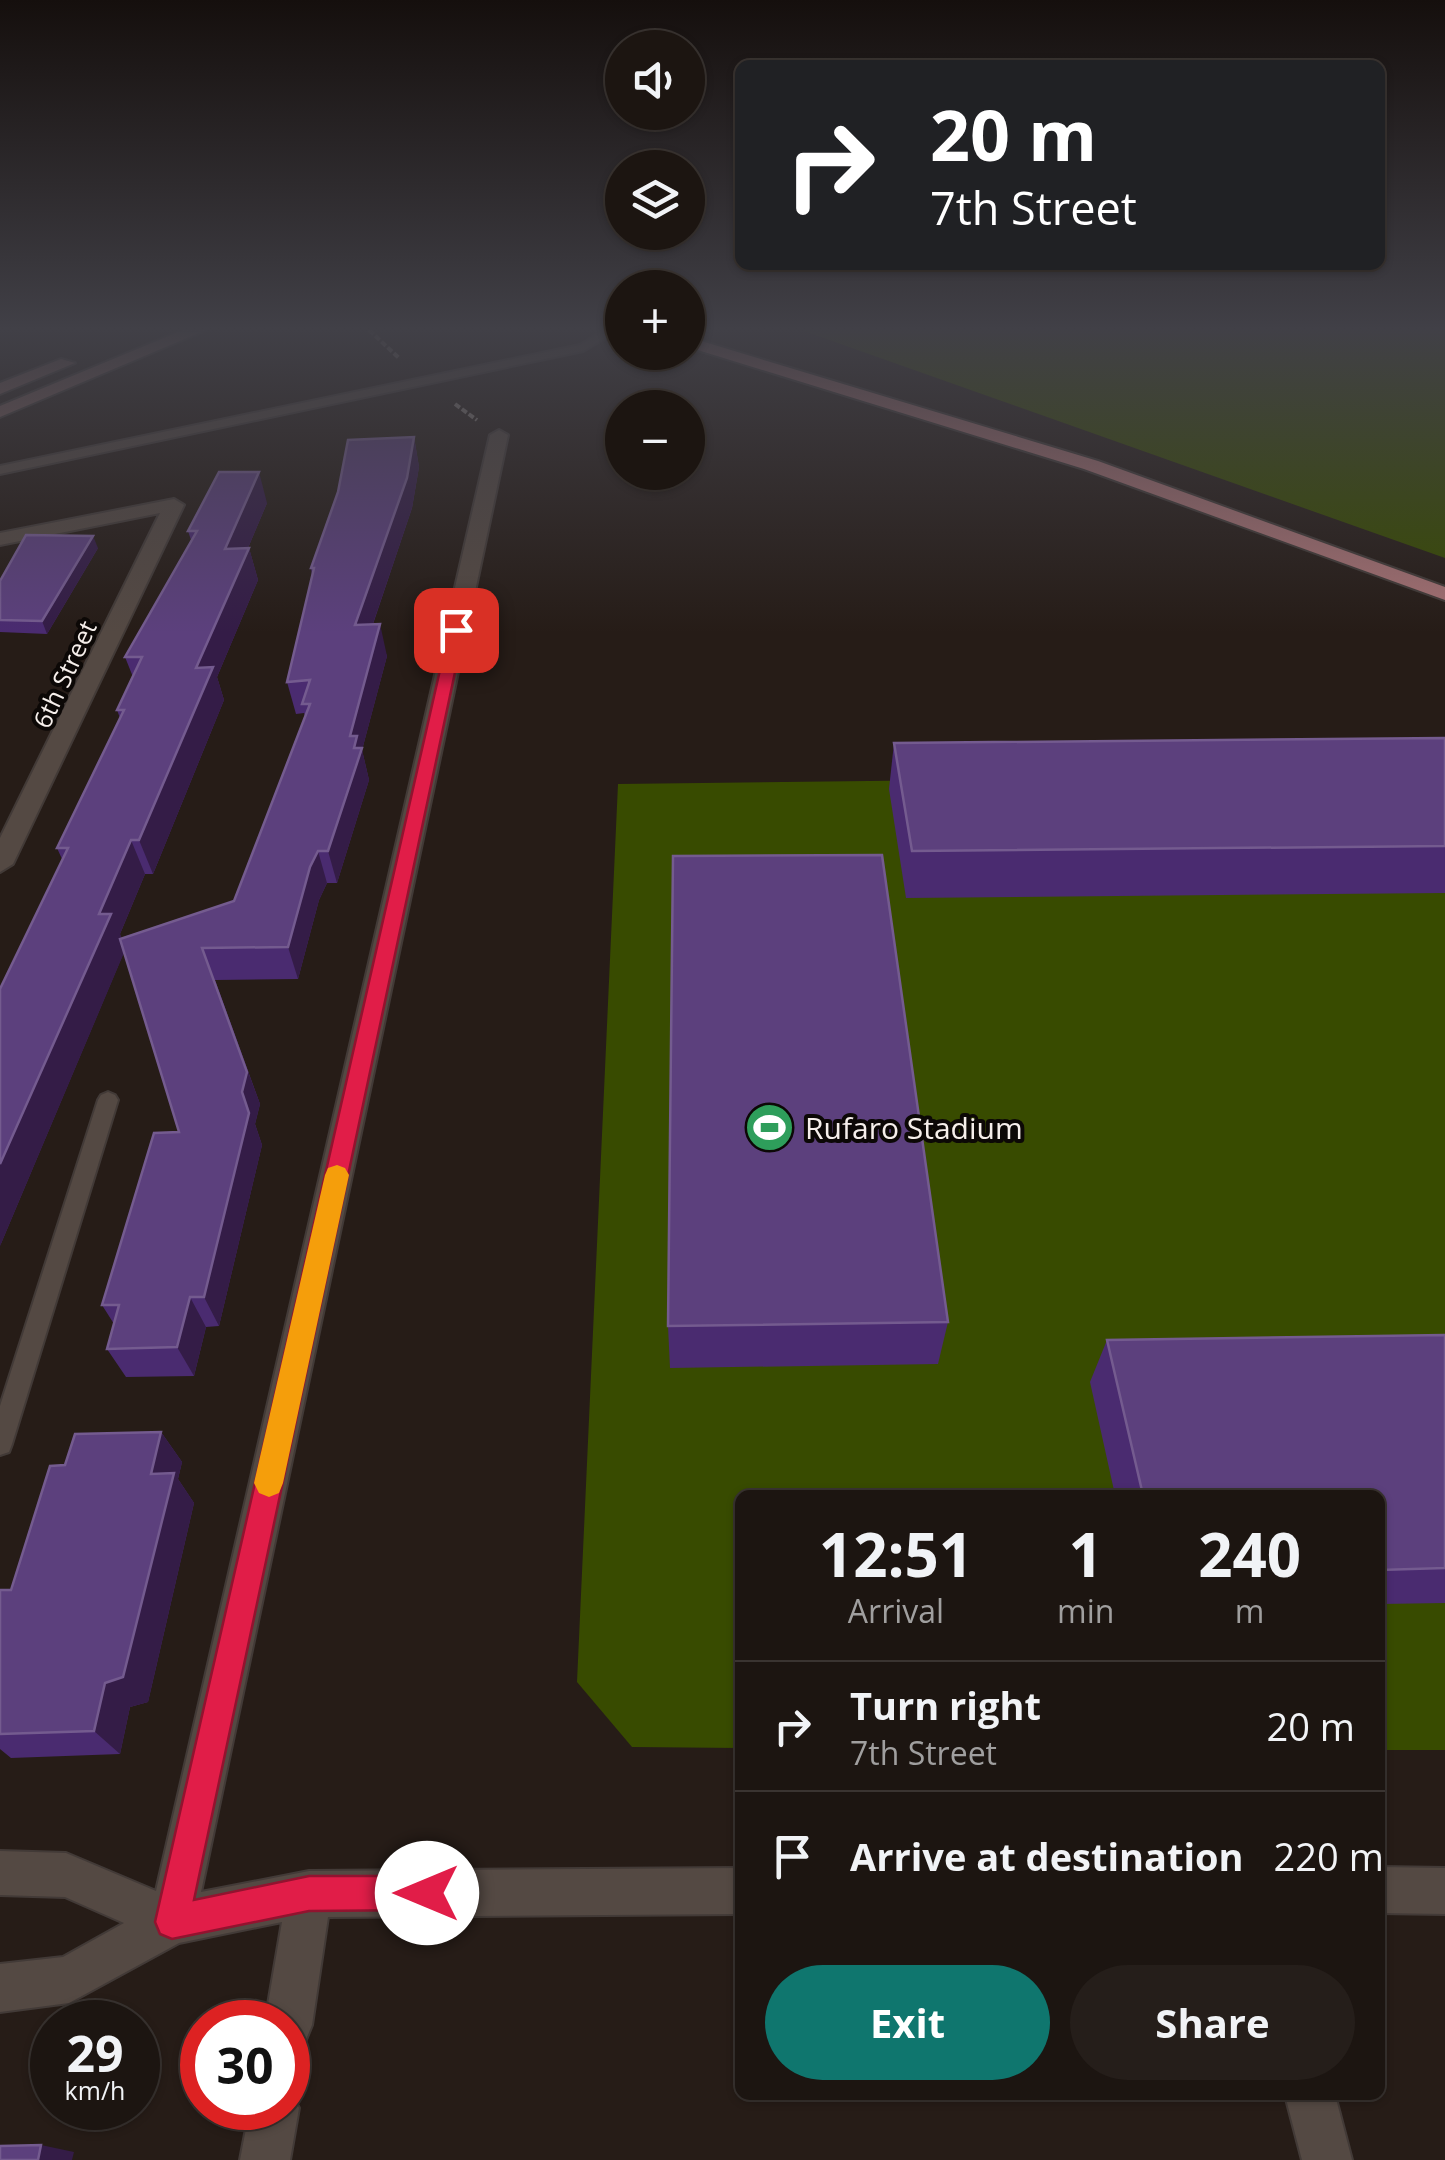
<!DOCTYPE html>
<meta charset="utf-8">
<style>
body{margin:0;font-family:"Open Sans",sans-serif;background:#251e1a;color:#f1f3f6;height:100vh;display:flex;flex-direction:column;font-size:38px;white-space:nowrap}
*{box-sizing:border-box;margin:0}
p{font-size:32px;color:#a09f9f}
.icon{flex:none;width:55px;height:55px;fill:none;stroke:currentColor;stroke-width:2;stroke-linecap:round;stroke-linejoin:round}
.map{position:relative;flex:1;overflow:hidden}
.side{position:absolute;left:735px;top:1490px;width:650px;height:610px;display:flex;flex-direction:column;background:#1c1511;border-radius:15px;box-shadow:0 2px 8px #0004,0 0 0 2px #3a3431}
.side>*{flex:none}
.banner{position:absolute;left:735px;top:60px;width:650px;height:210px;border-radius:15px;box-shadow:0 2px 8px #0004,0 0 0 2px #3a3431;background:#202124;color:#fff;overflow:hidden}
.fabs{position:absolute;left:605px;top:30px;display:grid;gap:20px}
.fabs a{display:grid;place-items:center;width:100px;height:100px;border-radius:50%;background:#1c1511;box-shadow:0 2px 8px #0004,0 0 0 2px #3a3431;font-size:50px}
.speed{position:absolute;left:30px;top:2000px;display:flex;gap:20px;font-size:50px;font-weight:700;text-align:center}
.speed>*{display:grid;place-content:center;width:130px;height:130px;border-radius:50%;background:#1c1511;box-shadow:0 2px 8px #0004,0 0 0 2px #3a3431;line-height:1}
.speed small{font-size:25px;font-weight:400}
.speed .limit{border:15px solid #d22;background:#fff;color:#111}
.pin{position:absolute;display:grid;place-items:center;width:85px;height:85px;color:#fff;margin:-42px;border-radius:20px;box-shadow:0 5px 15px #0006}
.me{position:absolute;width:110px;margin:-55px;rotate:270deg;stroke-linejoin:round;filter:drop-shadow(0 0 8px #0008)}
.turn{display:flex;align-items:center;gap:35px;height:210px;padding:0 30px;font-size:45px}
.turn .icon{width:130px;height:130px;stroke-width:2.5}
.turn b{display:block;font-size:70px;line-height:85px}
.eta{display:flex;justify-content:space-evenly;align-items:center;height:170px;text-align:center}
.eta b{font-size:60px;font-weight:700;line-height:70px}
.button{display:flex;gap:20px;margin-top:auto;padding:20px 30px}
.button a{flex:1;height:115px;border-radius:60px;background:#0f766e;color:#fff;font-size:40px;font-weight:700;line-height:115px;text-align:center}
.button a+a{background:#251e1a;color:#f1f3f6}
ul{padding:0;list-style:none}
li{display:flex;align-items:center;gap:30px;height:130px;padding:0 30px;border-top:2px solid #3a3431}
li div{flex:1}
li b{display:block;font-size:38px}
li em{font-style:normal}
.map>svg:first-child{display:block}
</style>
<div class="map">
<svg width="1445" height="2160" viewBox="0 0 1445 2160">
<rect width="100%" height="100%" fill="#261c17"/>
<!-- green -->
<g fill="#384b00">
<polygon points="801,330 1445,330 1445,558"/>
<polygon points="1445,774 1445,1750 1380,1750 1380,1495 740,1495 740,1748 632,1747 577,1682 618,784"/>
</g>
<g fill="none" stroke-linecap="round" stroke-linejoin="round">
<defs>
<g id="service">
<polygon points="605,330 618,330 583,351 0,474 0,466 580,345"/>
<polygon points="108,1092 115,1095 118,1100 12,1444 9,1452 0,1455 0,1406 98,1100 101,1095"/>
</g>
<g id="minor">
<polygon points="499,430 508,435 201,1892 309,1871 740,1868 740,1914 328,1917 312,2025 305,2042 288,2049 288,2022 265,2022 282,1922 179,1943 69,2003 0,2012 0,1964 63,1957 124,1923 65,1897 0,1895 0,1851 66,1853 156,1891 490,435"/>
<polygon points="174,499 184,505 13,864 0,872 0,838 160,513 0,545 0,533"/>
<polygon points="1380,1867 1445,1868 1445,1914 1380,1913"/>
<polygon points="288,2089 299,2108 290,2160 240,2160 250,2108 288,2108"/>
<polygon points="1285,2095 1335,2095 1352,2160 1302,2160"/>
</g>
<g id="secondary">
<polygon points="183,330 206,330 0,417 0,406"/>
<polygon points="61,359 75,363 0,394 0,383"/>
</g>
<polygon id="primary" points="688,337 1098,461 1445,587 1445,600 1084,469 688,347"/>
</defs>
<!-- service casing -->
<use href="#service" stroke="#423a37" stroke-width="4"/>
<!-- minor casing -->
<use href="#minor" stroke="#423a37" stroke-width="4"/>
<!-- secondary casing -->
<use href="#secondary" stroke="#423a37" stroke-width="4"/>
<!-- primary casing -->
<use href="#primary" stroke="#423a37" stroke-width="4"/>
<!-- path -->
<g stroke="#8c847f" stroke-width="4" stroke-dasharray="6 2.5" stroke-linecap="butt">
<polyline points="369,330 399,358"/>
<polyline points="455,404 477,420"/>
</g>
<!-- service -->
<use href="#service" fill="#544943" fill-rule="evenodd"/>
<!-- minor -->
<use href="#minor" fill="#544943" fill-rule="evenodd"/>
<!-- secondary -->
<use href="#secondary" fill="#7c5d5b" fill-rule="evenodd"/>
<!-- primary -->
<use href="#primary" fill="#a57173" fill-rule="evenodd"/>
</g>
<!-- wall -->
<g fill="#4a2b70">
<polygon points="414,437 419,467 412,508 373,624 387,656 362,750 369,780 337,883 327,883 319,900 298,979 215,980 260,1104 255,1124 262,1145 219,1326 206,1327 194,1376 126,1377 107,1349 114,1324 102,1305 179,1132 124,952 0,1246 62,859 57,848 120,718 117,710 133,677 125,657 191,540 188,531 267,503 248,548 249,548 258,580 217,677 224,700 153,874 145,874 120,934 121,938 234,901 305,716 304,713 296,714 287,682 312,575 311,568"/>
<polygon points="98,548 47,634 0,632 0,581"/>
<polygon points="1445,738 1445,893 906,898 889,789 894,743"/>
<polygon points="948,1322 938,1364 670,1368 668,1326"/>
<polygon points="1445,1335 1445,1603 1380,1604 1380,1495 1115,1495 1090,1382 1107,1340"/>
<polygon points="161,1432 182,1462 178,1479 194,1503 148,1702 130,1707 120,1754 11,1758 0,1749 0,1590 11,1590"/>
</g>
<!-- shaded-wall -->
<g fill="#341c47">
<polygon points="414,437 419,467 412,508 362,656 355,625"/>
<polygon points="259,472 267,503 234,581 225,549"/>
<polygon points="93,536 98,548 47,634 42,621"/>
<polygon points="249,548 258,580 217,677 224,700 153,874 139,840 196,668"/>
<polygon points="380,624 387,656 362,750 369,780 337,883 328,851 350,736"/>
<polygon points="131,840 145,874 120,934 126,948 0,1246 0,1164 99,914"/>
<polygon points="318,851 327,883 319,900 298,979 288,947 310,867"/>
<polygon points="202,948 260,1104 255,1124 262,1145 219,1326 204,1297 242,1092"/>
<polygon points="190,1297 206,1327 194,1376 177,1347"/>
<polygon points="161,1432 182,1462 178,1479 194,1503 148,1702 130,1707 120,1754 94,1731"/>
<polygon points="41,2145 74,2152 72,2160 38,2160"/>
</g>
<!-- building -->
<g fill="#5c407d" stroke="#745b8f" stroke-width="2.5">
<polygon points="414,437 407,478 355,625 380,624 350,736 357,736 354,748 362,748 328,851 318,851 310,867 288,947 202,948 247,1072 242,1092 249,1113 204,1297 190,1297 177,1347 107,1349 119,1305 102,1305 154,1133 179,1132 120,939 234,901 310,704 302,704 310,680 287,682 314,568 311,568 338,492 348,440"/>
<polygon points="219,472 259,472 225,549 249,548 196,668 213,667 139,840 131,840 99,914 111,914 0,1164 0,989 68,848 57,848 124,710 117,710 142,657 125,657 197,531 188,531"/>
<polygon points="26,535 93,536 42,621 0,620 0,581"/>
<polygon points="1445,738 1445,846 912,851 894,743"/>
<polygon points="882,855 948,1322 668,1326 673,856"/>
<polygon points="1445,1335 1445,1568 1380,1570 1380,1495 1143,1495 1107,1340"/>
<polygon points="161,1432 151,1474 174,1473 123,1677 105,1683 94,1731 0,1734 0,1590 11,1590 50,1466 65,1465 75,1434"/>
<polygon points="41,2145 38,2160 0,2160 0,2146"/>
</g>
<!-- sky -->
<linearGradient id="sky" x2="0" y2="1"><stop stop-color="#150f0d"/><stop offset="0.52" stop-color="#414047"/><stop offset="1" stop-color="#414047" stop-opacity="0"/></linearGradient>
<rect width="1445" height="633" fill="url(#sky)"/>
<!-- route -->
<polygon fill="#e11d48" stroke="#92132f" stroke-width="2.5" points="450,626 464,630 194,1900 309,1876 427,1876 439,1881 444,1893 439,1905 427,1910 309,1911 172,1939 160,1934 155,1922"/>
<!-- slow -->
<polygon fill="#f59e0b" points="337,1165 345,1168 349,1175 283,1483 279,1493 269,1497 259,1493 254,1483 325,1175 328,1168"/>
<!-- icons -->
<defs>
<symbol id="stadium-disc" viewBox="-11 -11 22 22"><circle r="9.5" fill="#2e9e5b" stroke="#0c0806"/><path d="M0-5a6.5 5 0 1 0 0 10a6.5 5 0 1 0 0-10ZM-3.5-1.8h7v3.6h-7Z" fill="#fff"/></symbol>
</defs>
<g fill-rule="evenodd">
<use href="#stadium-disc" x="742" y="1100" width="55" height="55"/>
</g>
<g text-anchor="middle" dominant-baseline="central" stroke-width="8" stroke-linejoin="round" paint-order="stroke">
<!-- far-street labels -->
<g font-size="25" fill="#f6efeb" stroke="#0c0806">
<text transform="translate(64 674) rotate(-65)">6th Street</text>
</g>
<!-- poi labels -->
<g font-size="30" fill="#f6efeb" stroke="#0c0806" text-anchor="start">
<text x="805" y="1127">Rufaro Stadium</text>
</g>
</g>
</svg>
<div class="fabs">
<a><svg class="icon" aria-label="sound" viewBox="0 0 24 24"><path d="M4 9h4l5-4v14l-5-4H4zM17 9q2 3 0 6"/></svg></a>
<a><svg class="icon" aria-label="layers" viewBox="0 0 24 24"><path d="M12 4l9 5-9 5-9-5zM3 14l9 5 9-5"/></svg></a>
<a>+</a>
<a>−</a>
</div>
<div class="speed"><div>29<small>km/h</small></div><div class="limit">30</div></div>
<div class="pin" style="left:456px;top:630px;background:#d93025"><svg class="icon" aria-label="arrive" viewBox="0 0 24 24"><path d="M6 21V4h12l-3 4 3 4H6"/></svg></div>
<svg class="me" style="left:427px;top:1893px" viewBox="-20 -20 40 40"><circle r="19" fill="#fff"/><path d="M0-13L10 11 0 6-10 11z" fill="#e11d48"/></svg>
<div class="banner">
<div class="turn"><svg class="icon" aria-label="right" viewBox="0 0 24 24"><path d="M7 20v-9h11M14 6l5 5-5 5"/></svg><div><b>20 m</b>7th Street</div></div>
</div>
<section class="side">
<div class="eta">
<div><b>12:51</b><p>Arrival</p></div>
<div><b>1</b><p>min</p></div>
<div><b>240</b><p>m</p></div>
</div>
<ul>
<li><svg class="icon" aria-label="right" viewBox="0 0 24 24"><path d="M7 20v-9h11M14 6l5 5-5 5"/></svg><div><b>Turn right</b><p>7th Street</p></div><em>20 m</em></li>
<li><svg class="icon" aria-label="arrive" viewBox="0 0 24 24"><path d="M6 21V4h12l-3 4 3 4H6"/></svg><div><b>Arrive at destination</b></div><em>220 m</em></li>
</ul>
<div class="button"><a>Exit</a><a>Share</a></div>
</section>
</div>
